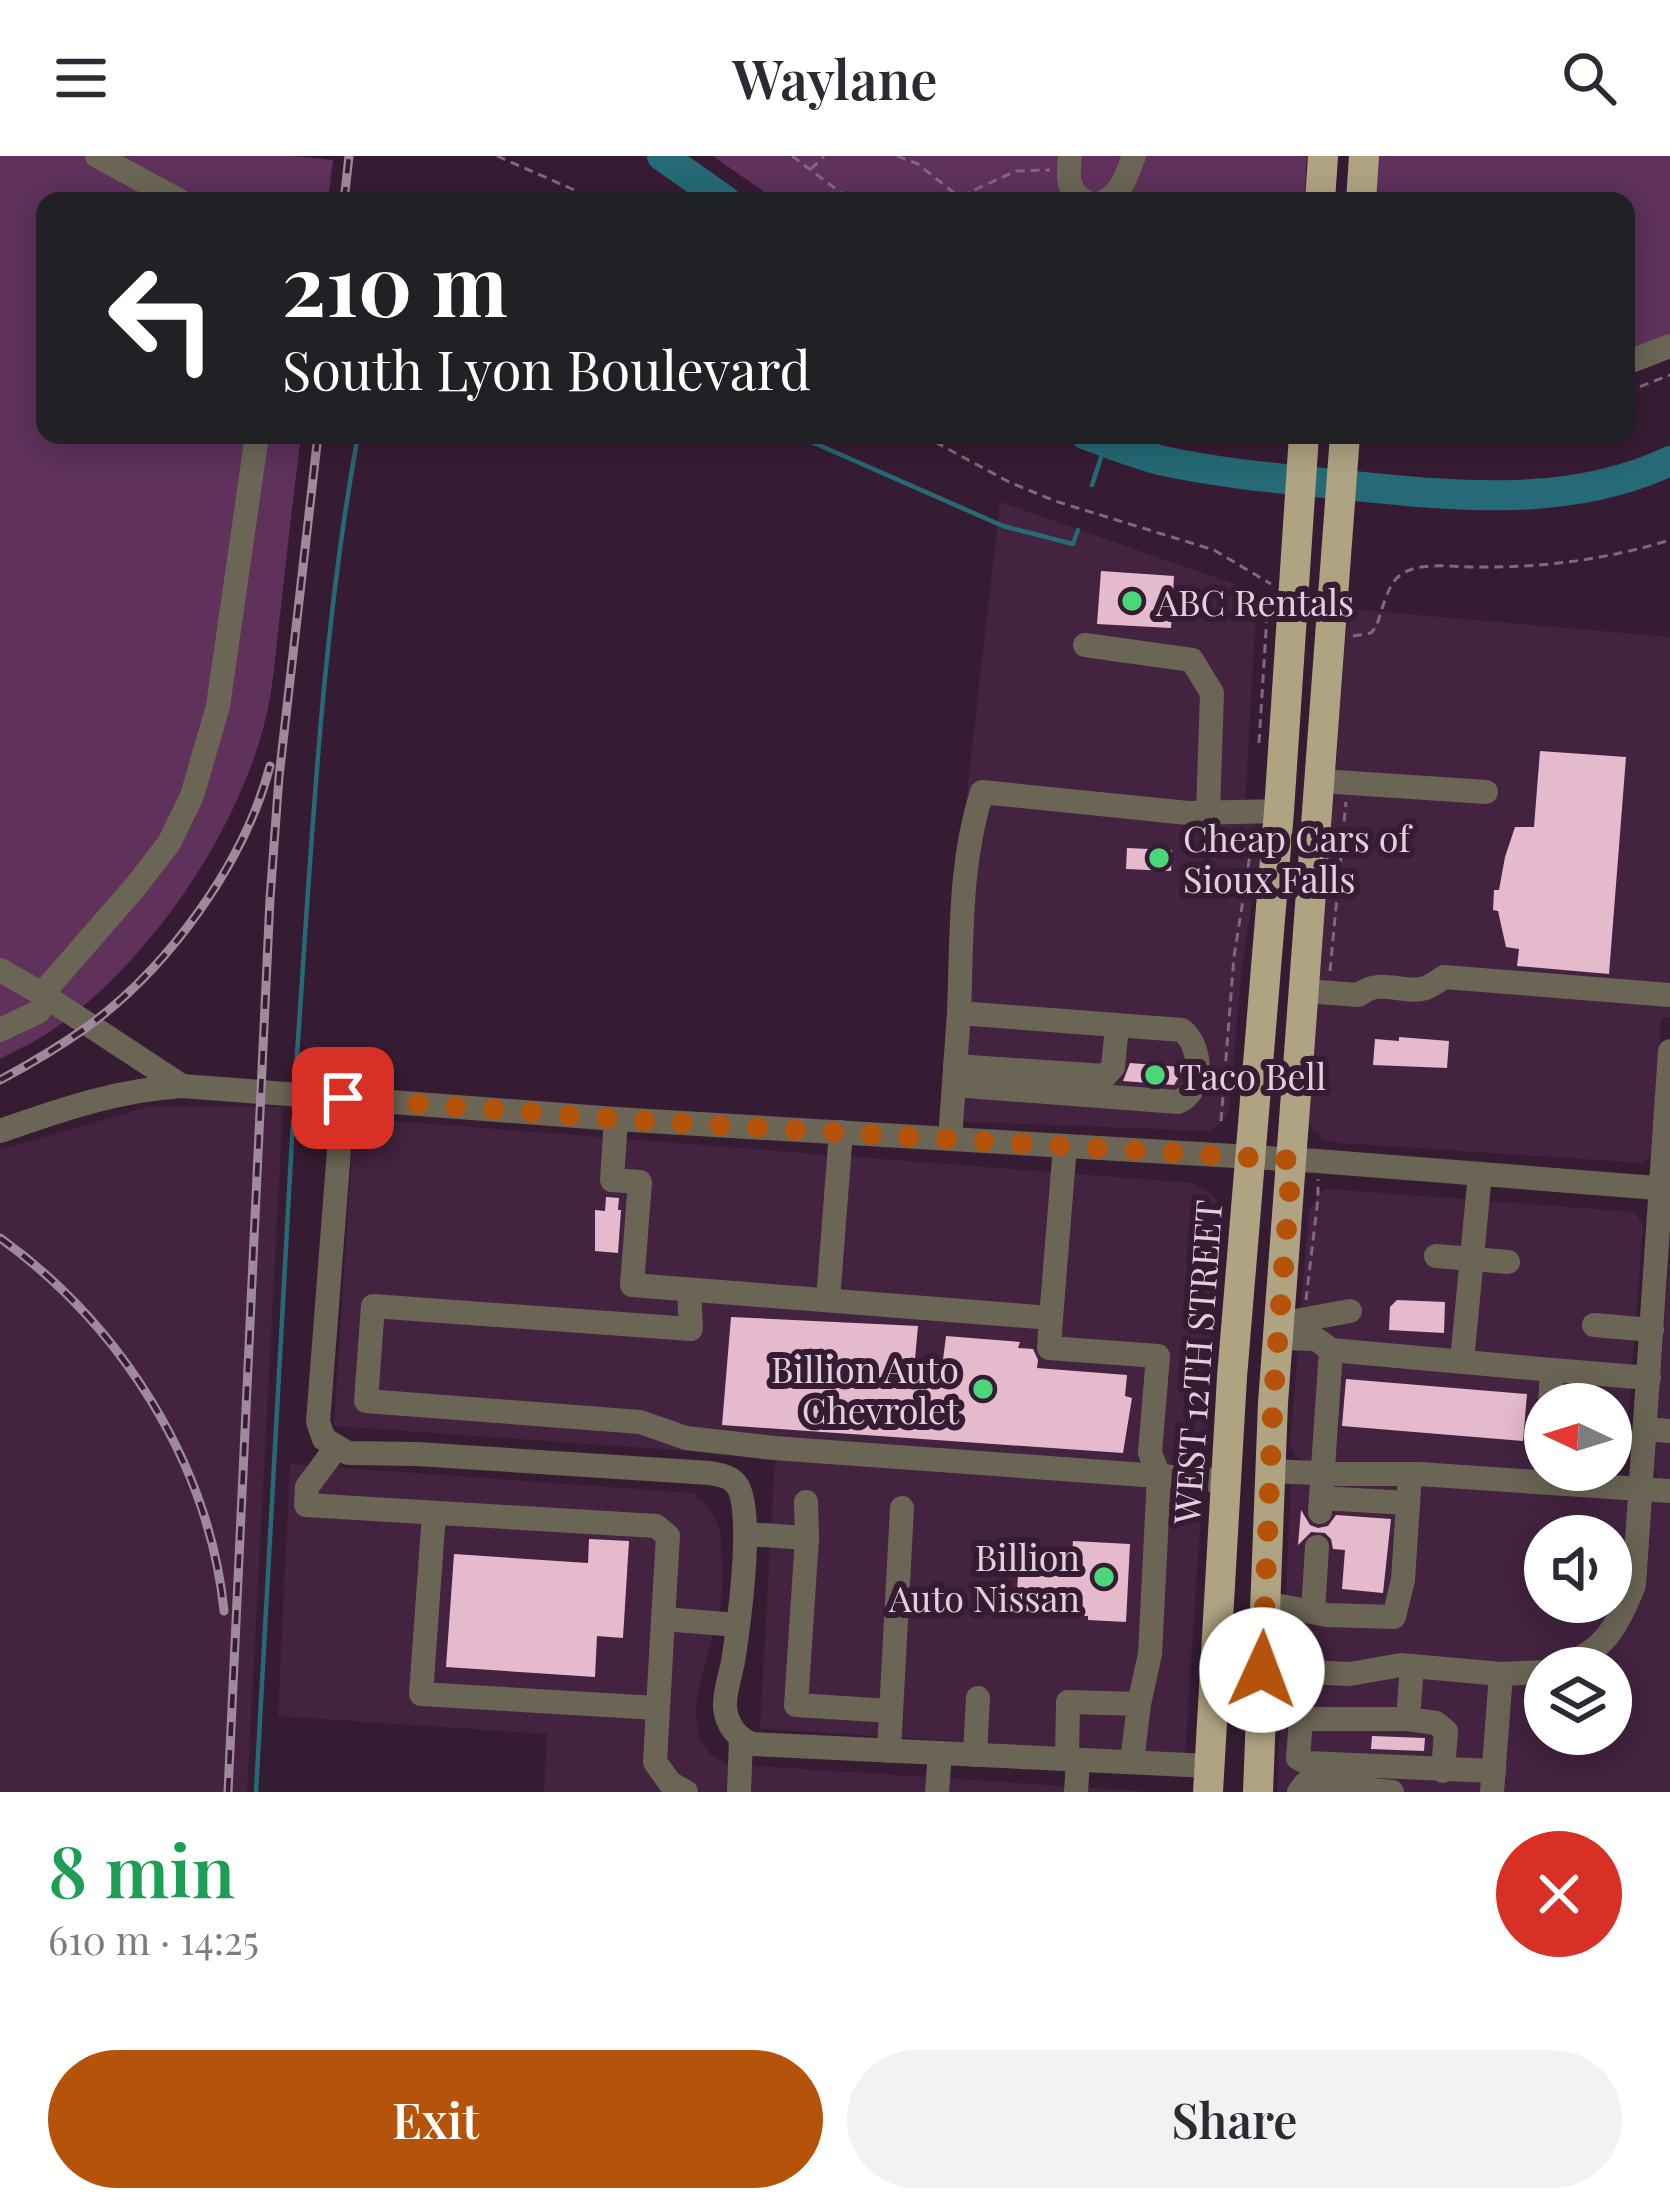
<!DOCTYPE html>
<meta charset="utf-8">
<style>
body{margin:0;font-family:"Playfair Display",serif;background:#f2f2f3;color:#2b2b33;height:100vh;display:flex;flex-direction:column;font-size:45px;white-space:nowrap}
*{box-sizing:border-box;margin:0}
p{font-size:39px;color:#7c7c81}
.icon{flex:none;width:66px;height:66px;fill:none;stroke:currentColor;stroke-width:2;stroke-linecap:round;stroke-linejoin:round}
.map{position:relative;height:1636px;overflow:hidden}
.side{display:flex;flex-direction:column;background:#fff;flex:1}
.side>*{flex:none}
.hud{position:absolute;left:36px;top:36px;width:1599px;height:252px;border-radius:24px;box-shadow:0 6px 30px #0003;background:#202124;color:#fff;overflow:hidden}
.needle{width:78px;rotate:274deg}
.controls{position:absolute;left:1524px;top:1227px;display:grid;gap:24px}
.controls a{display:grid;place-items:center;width:108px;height:108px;border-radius:50%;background:#fff;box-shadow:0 6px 30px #0003;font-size:60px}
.pin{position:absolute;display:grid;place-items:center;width:102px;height:102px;color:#fff;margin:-51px;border-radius:24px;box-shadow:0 6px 18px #0006}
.me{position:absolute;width:132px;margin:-66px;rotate:2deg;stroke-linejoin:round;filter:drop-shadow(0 0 9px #0008)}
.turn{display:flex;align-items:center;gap:42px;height:252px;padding:0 48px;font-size:54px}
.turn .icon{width:156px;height:156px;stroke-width:2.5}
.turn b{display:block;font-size:84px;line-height:102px}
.round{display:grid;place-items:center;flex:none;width:126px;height:126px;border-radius:63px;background:#f2f2f3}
.summary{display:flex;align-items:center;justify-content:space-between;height:204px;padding:0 48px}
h1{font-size:72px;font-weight:600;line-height:90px;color:#1e9e55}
.primary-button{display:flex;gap:24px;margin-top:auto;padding:24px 48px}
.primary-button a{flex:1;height:138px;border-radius:72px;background:#b45309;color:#fff;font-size:48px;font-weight:600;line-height:138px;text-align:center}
.primary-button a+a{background:#f2f2f3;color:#2b2b33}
header{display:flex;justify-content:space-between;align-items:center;height:156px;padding:0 48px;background:#fff;font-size:54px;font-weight:600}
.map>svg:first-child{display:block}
</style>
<header><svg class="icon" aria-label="menu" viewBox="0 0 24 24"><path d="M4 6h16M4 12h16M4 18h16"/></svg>Waylane<svg class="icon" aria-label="search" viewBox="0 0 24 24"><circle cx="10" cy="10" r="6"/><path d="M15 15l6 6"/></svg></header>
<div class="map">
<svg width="1670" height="1636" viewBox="0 0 1670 1636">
<rect width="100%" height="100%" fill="#361c33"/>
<!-- built -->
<g fill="#432340" fill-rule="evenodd">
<polygon points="1000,346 1257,436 1245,650 1261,679 1260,696 1242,810 1229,953 1226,962 1211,975 943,965 950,826 968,627"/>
<polygon points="1348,453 1670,481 1670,861 1661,862 1651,999 1643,1007 1339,987 1323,983 1313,975 1308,961"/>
<polygon points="150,950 283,951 247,1636 0,1636 0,994"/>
<polygon points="354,962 1192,1027 1211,1037 1221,1050 1185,1599 760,1573 775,1301 334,1270"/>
<path d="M1328,1033L1635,1056L1643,1070L1625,1305L1619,1317L1614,1319L1307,1306L1295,1300L1290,1288L1309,1054L1321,1036ZM1545,1248H1611V1314H1545Z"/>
<polygon points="1670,1096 1670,1326 1660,1324 1653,1312"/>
<polygon points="290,1308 694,1337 711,1354 720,1374 723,1419 721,1449 698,1535 696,1557 699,1581 711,1599 727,1608 1153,1636 544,1636 547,1578 278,1560"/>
<path d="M1291,1326L1429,1329L1670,1347V1636H1277ZM1545,1380H1611V1446H1545ZM1545,1512H1611V1578H1545Z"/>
</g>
<!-- green -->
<g fill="#5f315b">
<path d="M0,0H295L333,4L328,45H45V279H301C294,336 287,394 281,451C277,481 275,512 270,542C248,664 151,808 48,877C33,887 16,894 0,903Z"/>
<polygon points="713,0 1307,0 1304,45 777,45"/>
<polygon points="1378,0 1670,0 1670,179 1626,196 1626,45 1375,45"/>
</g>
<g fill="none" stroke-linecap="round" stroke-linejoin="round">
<!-- stream -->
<g stroke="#256a76" stroke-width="4.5">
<polyline points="676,8 682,0"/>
<polyline points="796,279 1003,370 1073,388 1078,374"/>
<polyline points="1092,329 1106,286"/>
<path d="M296,913C311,701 320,488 358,279"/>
<polyline points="256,1636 293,964"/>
</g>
<!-- river -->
<g stroke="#256a76" stroke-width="30">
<polyline points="662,0 726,45"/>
<path d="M1086,279C1111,288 1138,299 1164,305C1224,318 1285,323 1345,329C1454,340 1568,353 1670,305"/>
</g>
</g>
<!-- building -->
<g fill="#e6bacd">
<polygon points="1101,415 1174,420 1171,472 1097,468"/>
<polygon points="1540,595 1626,601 1609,818 1517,810 1519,793 1506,791 1498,755 1493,754 1494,734 1499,734 1505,701 1515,671 1534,671"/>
<polygon points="1127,692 1172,694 1171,715 1126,713"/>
<polygon points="1399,881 1449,885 1447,912 1373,909 1375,883 1399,885"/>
<polygon points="1130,907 1181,911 1180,919 1174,929 1123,925"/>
<polygon points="606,1041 619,1042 618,1054 621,1054 618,1097 595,1095 595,1054 605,1055"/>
<polygon points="1397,1144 1445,1146 1444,1177 1389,1174 1390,1151"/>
<polygon points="731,1161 918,1170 915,1203 943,1204 946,1180 1020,1186 1018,1192 1033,1193 1038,1204 1037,1212 1127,1219 1125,1240 1132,1242 1123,1297 722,1269"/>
<polygon points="1346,1223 1527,1238 1523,1285 1342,1270"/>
<polygon points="1301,1354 1310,1369 1318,1372 1328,1370 1336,1359 1391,1363 1383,1437 1342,1433 1345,1394 1333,1393 1331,1383 1325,1377 1311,1376 1298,1389"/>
<polygon points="589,1383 629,1385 623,1482 597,1480 595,1521 446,1511 454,1398 588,1407"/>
<polygon points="1073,1385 1130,1388 1126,1466 1088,1464 1088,1460 1016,1457 1019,1398 1072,1400"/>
<polygon points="1372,1580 1425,1582 1424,1595 1371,1593"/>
</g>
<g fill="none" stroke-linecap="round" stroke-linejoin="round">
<!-- path -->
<g stroke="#7f697c" stroke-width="3" stroke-dasharray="9 6" stroke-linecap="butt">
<polyline points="497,0 572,33 591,45"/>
<polyline points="792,0 852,45"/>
<polyline points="897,0 918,8 964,45"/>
<polyline points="811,13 824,0"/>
<polyline points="961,40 1016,15 1050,14"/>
<polyline points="1626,236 1670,219"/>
<polyline points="922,279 1009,326 1055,345 1214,394 1271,428"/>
<path d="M1353,480L1371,477L1376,471C1382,456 1386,431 1399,420C1417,405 1452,411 1473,411C1541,412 1605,404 1670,384"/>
<polyline points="1259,587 1267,459"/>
<polyline points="1330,815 1346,646"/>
<polyline points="1221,965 1234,801 1252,686"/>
<polyline points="1306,1144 1318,1042 1318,1023"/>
</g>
<!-- minor -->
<g stroke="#6b6555" stroke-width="24">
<polyline points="97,0 180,45"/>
<path d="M1070,0C1068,19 1066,35 1085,45"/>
<path d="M1105,45C1123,36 1127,17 1134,0"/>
<polyline points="1626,207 1670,190"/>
<polyline points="1085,489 1192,504 1212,537 1208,657"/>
<polyline points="1321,625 1486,636"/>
<polyline points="0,814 42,838"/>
<path d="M1305,835L1359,839C1380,821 1403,839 1426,832C1433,829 1438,825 1444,821L1670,839"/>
<path d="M959,857C962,783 959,707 982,636L1188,657L1279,655"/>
<polyline points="0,874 38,856 48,842"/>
<polyline points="955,910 1105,920 1113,911 1117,870"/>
<polyline points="182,930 42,838 136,730 169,687 192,640 218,550 257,279"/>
<path d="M343,942L318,1266L324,1283L348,1297L417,1298L710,1317C719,1319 730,1320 736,1328C756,1351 738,1473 733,1506C730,1520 724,1538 725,1552C727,1569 737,1582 752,1588L1209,1610"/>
<polyline points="616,963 612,1024 640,1026 632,1129 1051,1162 1049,1192 1158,1200 1150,1297 1159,1320 1150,1498 1139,1548"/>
<path d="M0,975C60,954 117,934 182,930L616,963L1317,1005L1670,1033"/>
<path d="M950,983L959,857L1182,874C1203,891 1204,935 1178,946L954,929"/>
<polyline points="1436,1100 1508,1106"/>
<polyline points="689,1135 691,1173 373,1150 366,1245 640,1266 686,1282 774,1292 1227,1325"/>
<polyline points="828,1144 841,976"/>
<polyline points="1051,1162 1065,990"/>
<polyline points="1279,1168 1350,1155"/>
<polyline points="1594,1169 1652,1174"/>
<polyline points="1278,1182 1316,1183 1331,1194 1552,1214 1550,1248"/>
<polyline points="1462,1205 1480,1018"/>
<polyline points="1552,1214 1649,1222"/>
<polyline points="1645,1273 1670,1275"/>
<polyline points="336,1292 307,1331 306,1349 656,1370 668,1380 663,1463 738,1469"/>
<polyline points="1271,1315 1339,1318 1419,1318 1670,1335"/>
<polyline points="1321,1342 1408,1347"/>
<polyline points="1320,1356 1331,1194"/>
<polyline points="434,1357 421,1538 657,1552"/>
<polyline points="745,1378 807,1382 806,1346"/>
<polyline points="807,1382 796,1549 891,1555"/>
<polyline points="1265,1447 1327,1459 1394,1461 1403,1424 1410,1318"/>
<polyline points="1313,1456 1317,1391"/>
<polyline points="663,1463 655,1606 670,1627 686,1636"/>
<polyline points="1412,1510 1408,1563 1301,1563 1298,1602 1308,1607 1494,1615"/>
<path d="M1557,1512C1603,1497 1617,1472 1634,1429L1670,895"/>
<polyline points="1262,1514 1350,1518 1401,1509 1501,1518 1545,1516"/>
<polyline points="1408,1563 1436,1567 1446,1575 1443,1615"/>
<polyline points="889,1595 902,1352"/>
<polyline points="975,1599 978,1542"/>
<polyline points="1067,1603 1068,1546 1139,1548 1132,1606"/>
<polyline points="739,1636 741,1584"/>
<polyline points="937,1636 940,1597"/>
<polyline points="1076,1636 1078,1604"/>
<polyline points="1299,1636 1305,1628 1335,1632 1344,1628 1366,1629 1372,1634 1392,1636"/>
<polyline points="1492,1636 1501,1518"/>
</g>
<!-- major -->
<g stroke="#afa382" stroke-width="30">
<polyline points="1320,45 1323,0"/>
<polyline points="1361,45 1364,0"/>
<polyline points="1208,1636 1232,1221 1279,655 1304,279"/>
<polyline points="1258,1636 1273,1247 1345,279"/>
</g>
<defs>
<g id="rail">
<polyline points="344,45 349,0"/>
<path d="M0,924C30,908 59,891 87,871C168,812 244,708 270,610"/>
<path d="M0,1082C120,1168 209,1307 224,1455"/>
<polyline points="228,1636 270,743 279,621 318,279"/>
</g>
</defs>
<!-- rail casing -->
<use href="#rail" stroke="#9f8a9c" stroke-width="9"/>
<!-- rail -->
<use href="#rail" stroke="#361c33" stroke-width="4.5" stroke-dasharray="14" stroke-linecap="butt"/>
</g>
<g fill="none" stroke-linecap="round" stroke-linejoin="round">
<!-- route -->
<polyline stroke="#b45309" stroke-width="21" stroke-dasharray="0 37.8" points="343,942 616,963 1292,1004 1273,1246 1262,1514"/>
</g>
<!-- markers -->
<g fill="#49d778" stroke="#361c33" stroke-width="4.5">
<circle cx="1132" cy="445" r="12"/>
<circle cx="1159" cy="702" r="12"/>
<circle cx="1155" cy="919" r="12"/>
<circle cx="983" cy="1233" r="12"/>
<circle cx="1104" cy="1421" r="12"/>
</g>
<g text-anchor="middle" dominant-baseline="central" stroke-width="12" stroke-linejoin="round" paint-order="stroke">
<!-- poi labels -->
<g font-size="36" fill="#e2d0df" stroke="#361c33" text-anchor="start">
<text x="1156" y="445">ABC Rentals</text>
<text x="1183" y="681">Cheap Cars of<tspan x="1183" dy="41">Sioux Falls</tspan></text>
<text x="1179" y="919">Taco Bell</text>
<text x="959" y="1212" text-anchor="end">Billion Auto<tspan x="959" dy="41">Chevrolet</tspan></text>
<text x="1080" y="1400" text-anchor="end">Billion<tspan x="1080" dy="41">Auto Nissan</tspan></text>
</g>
<!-- street labels -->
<g font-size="36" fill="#e2d0df" stroke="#361c33">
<text transform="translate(1196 1206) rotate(-86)">WEST 12TH STREET</text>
</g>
</g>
</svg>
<div class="controls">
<a><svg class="needle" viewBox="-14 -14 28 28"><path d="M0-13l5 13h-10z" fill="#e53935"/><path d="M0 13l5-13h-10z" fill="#7c7c81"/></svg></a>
<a><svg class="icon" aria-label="sound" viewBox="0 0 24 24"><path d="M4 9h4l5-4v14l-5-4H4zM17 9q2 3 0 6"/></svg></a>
<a><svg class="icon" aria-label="layers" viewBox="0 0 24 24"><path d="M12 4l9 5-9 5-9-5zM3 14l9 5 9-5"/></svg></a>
</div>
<div class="pin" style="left:343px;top:942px;background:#d93025"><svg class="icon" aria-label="arrive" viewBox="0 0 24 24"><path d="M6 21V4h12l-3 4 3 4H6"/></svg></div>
<svg class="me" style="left:1262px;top:1514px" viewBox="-20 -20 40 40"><circle r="19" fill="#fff"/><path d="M0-13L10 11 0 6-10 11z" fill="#b45309"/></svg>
<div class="hud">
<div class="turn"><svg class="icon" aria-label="left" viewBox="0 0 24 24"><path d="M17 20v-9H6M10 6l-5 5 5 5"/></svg><div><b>210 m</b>South Lyon Boulevard</div></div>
</div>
</div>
<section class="side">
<div class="summary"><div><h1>8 min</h1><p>610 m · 14:25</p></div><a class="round" style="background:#d93025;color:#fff"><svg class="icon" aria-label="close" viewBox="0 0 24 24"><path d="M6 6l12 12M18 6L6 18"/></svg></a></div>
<div class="primary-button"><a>Exit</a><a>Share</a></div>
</section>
